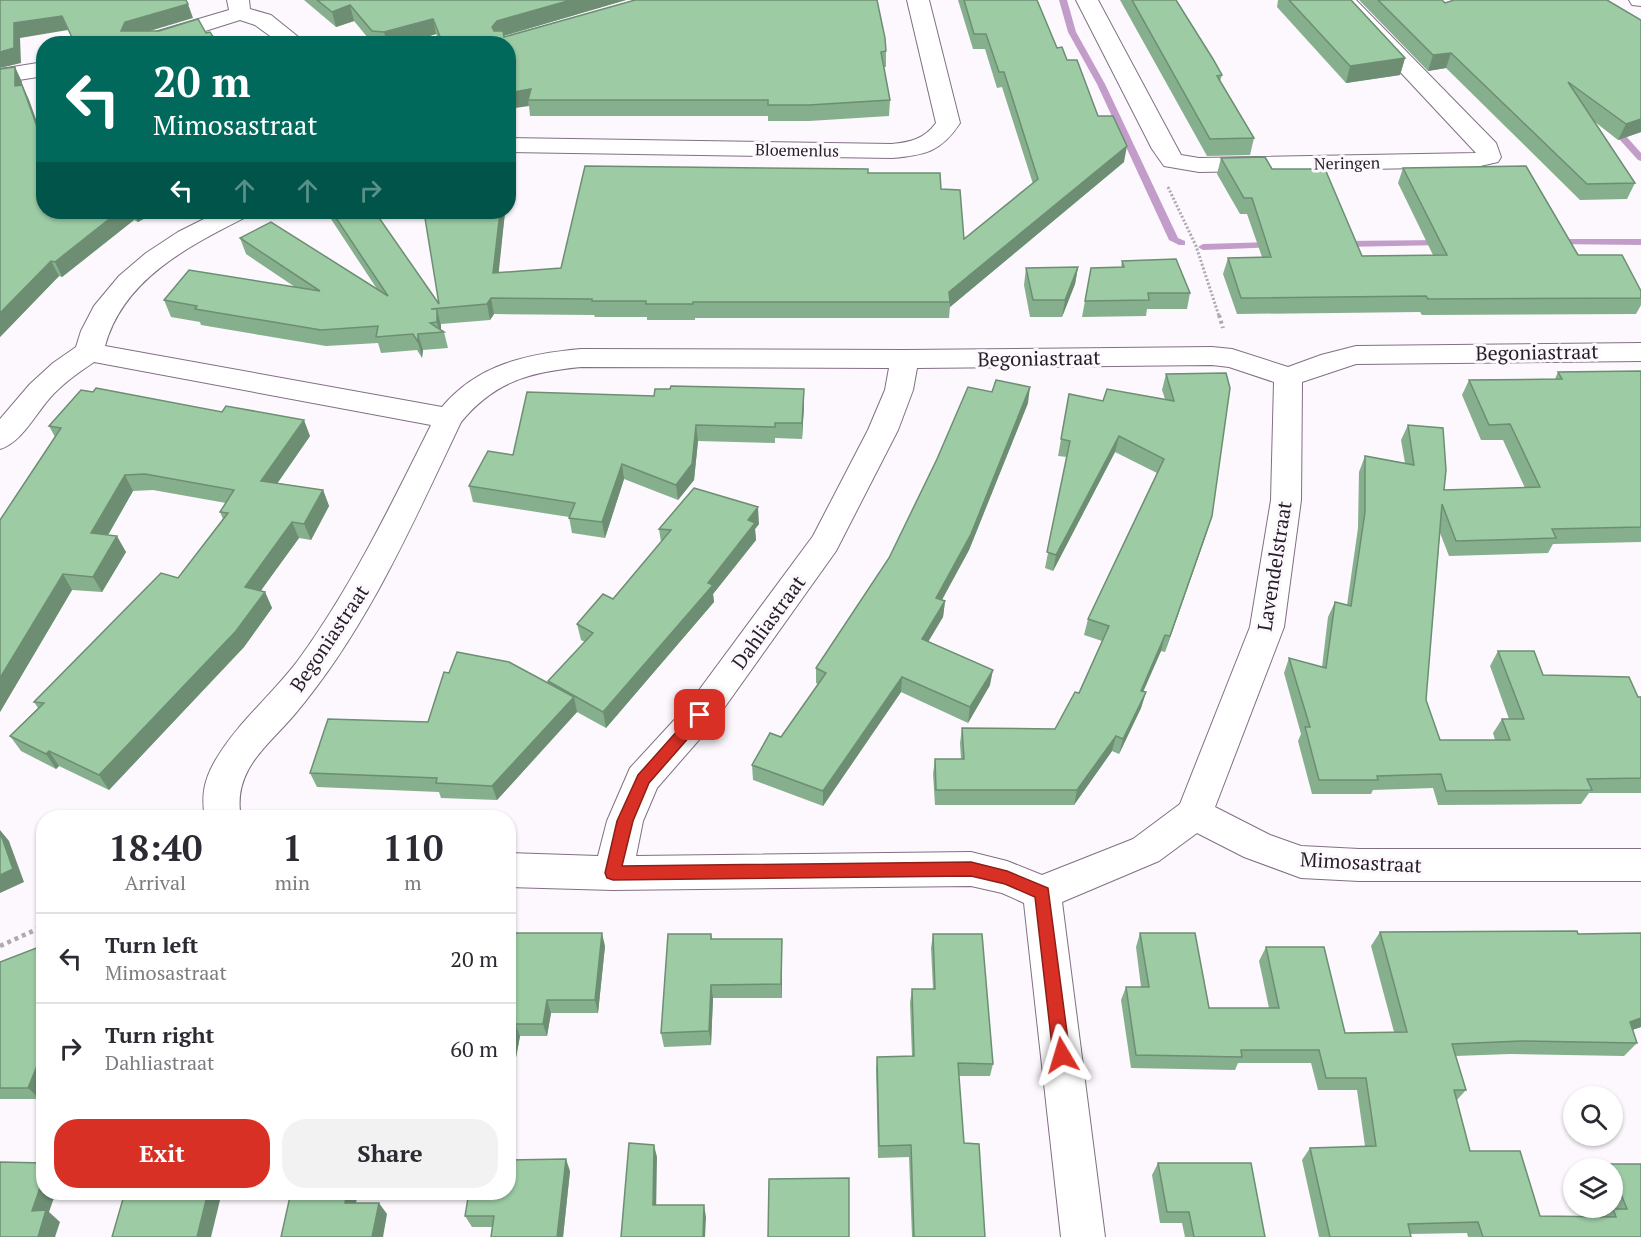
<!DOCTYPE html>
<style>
body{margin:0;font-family:"PT Serif",serif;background:#f2f2f3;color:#2b2b33;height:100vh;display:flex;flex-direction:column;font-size:22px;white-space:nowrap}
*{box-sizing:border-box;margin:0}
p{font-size:20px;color:#7c7c81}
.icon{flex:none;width:33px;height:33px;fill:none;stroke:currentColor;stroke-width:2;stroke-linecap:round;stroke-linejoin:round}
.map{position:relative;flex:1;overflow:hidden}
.sheet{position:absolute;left:36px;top:810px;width:480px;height:390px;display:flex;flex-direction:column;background:#fff;border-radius:24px;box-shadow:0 2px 4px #0004}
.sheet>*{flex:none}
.banner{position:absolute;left:36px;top:36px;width:480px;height:183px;border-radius:24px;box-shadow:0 2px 4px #0004;background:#00695c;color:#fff;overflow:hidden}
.buttons{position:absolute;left:1563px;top:1086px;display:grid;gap:12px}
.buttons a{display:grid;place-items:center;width:60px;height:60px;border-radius:50%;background:#fff;box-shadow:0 2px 4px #0004;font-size:30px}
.pin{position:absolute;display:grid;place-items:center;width:51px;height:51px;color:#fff;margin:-26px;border-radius:12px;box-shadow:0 3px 9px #0006}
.me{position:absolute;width:66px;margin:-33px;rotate:353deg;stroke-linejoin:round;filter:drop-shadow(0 0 4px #0008)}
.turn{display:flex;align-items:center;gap:21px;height:126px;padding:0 18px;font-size:27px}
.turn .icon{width:78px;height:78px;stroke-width:2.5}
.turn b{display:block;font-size:42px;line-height:51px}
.lanes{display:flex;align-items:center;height:57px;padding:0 18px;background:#0003;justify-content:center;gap:30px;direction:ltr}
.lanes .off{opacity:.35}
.eta{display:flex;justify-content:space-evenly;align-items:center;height:102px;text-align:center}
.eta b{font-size:36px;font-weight:600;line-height:42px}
.action{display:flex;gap:12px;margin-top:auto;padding:12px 18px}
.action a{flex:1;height:69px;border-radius:24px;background:#d93025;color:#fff;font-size:24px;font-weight:600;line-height:69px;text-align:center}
.action a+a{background:#f2f2f3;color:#2b2b33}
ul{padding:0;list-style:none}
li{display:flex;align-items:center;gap:18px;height:90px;padding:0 18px;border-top:2px solid #e1e1e2}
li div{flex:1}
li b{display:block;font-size:22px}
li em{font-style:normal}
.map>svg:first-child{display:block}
</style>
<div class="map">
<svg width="1641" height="1237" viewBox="0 0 1641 1237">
<rect width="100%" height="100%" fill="#fcf8fd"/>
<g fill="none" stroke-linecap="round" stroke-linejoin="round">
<!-- stream -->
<g fill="#c29dc9" fill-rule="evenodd">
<polygon points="1059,0 1067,0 1076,32 1105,84 1178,238 1185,241 1185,245 1179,245 1169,240 1097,84 1068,32"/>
<polygon points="1614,125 1617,126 1641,153 1641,161 1638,160 1611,130 1611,126"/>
<polygon points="1555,239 1641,239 1641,245 1552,244 1550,242"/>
<polygon points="1442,240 1445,241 1445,245 1342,247 1337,244 1342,241"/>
<polygon points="1274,242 1279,245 1277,247 1203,250 1198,247 1203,244"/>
</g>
<defs>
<g id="minor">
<polygon points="227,0 249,0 250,9 271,15 307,44 281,44 255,25 240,20 164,44 128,44 131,39 229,10"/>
<path d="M907,0H929L960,123C941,152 925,155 892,158L508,152V138L892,144C911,142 924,139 936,123Z"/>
<polygon points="1076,0 1098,0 1181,155 1199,158 1476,153 1333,0 1356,0 1496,143 1501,157 1498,162 1476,167 1199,172 1164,166 1152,149"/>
<polygon points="1629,0 1641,0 1641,6 1632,5"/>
<polygon points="44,62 44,76 0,83 0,69"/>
<path d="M218,212H250L246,217C189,246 123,279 105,346L442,407C478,364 527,354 581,349L905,350L1212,347L1232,349L1288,367L1321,355L1356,346L1641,343V361L1356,364L1302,382L1301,500L1284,627L1215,807L1270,835L1301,846L1359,849H1641V881H1359L1301,878L1244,857L1197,833L1159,861L1062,902L1105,1237H1061L1024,903L1002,893L971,886L613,890L508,887V853L598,856L607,821L630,768L688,705L813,536L868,430L885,390L889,368L581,367C530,372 495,381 461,422C413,523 367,629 295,714C267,747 232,770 241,818H205C201,796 204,780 215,761C236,724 273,694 299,659C352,586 391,505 431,425L94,362C78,373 62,384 49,399C35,415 21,443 0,449V419L30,384L53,363L76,347L81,331L94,306L119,276L146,253L178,232ZM1212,365L1229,367L1274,382L1271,500L1250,627L1180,804L1133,839L1042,875L1007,861L971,852L636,856L643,821L657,788L712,725L836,551L898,430L913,390L917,368Z"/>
</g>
</defs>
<!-- minor casing -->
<use href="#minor" stroke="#826f85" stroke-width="2"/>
<!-- path-far2 -->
<polyline stroke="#aea9af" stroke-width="3" stroke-dasharray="2 2" stroke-linecap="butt" points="1168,187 1196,246 1219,316"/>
<!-- path-far1 -->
<polyline stroke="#aea9af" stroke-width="4" stroke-dasharray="3 3" stroke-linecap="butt" points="1219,315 1223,328"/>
<!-- path -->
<polyline stroke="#aea9af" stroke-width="4.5" stroke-dasharray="4 4" stroke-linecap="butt" points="0,946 44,926"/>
<!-- minor -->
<use href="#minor" fill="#fff" fill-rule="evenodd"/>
</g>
<!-- wall -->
<g fill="#86af8d">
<polygon points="304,0 626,0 504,36 504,37 886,51 886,67 884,67 890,100 889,116 809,121 768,121 768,116 530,116 529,106 508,44 440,44 436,34 404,44 373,44 354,21 336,27"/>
<polygon points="958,0 1037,0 1057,48 1067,60 1124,162 950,307 949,318 695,318 695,320 647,320 647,317 595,317 594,315 494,314 490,320 441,324 441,330 444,332 448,348 423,350 422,358 417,350 381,353 378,343 326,346 201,325 200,322 171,317 164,300 295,287 246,254 240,238 377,289 329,216 328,212 375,212 439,304 424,212 505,212 498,273 561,268 868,173 941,189 964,239 1033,184 1002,87 997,88 985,49 973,49"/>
<polygon points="1120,0 1176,0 1222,75 1220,81 1254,138 1250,155 1207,156"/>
<polygon points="1278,0 1351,0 1405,58 1400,75 1346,83 1277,7"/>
<polygon points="1359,0 1442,0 1445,3 1454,0 1641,132 1618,140 1595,122 1635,183 1627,199 1580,200 1446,68 1428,71"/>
<polygon points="15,67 29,100 44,142 44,212 156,212 138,222 134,220 62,277 59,276 0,337 0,69"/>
<polygon points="1221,158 1272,169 1362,256 1433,255 1398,183 1403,168 1578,255 1641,291 1641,305 1636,314 1422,315 1420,312 1237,314 1223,274 1228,258 1262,257 1247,214 1240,214 1217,174"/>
<polygon points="1122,261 1190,293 1187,309 1147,309 1146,316 1082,317 1091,268 1121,268"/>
<polygon points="1078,267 1075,284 1062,317 1030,317 1024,285 1026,268"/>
<polygon points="1641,371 1641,542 1553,544 1548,553 1449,556 1440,533 1426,700 1440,740 1495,740 1493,733 1502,719 1509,719 1490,666 1498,651 1543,675 1641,697 1641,793 1589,793 1581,804 1438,805 1433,788 1373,790 1371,794 1312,794 1298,741 1301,734 1284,673 1289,658 1322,667 1328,617 1335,602 1347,605 1358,528 1359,472 1365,456 1405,463 1401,440 1408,425 1444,490 1525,488 1503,440 1481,440 1462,395 1469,380 1555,379 1558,372"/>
<polygon points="1226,373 1207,532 1165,652 1161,651 1143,691 1146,692 1141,708 1119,754 1112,751 1074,805 935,805 933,774 935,759 961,759 960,743 962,728 1055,729 1079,693 1102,641 1084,635 1088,619 1157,473 1115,452 1053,571 1045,568 1067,457 1058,456 1069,394 1103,401 1165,399 1162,390 1166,374"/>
<polygon points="1028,403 969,550 942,600 945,601 943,617 928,641 990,685 968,723 901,692 823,806 753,780 752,765 781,737 818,684 816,683 816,668 889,558"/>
<polygon points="804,405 802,439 775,438 775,443 698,441 694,480 678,500 624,479 605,538 572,533 569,517 473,502 469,486 513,455"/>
<polygon points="49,426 310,436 277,483 323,490 329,506 311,540 299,538 260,591 265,592 272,608 244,647 109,790 59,766 56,769 21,751 10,736 38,708 34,702 178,578 223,519 220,512 226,503 153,490 133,491 108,535 126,552 102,592 72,590 0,712 0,520 55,437"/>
<polygon points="759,524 755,529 756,540 713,594 714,602 606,728 577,712 497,800 441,798 439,792 317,787 310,773 428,722 548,682 585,642 581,640 577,624 613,599 661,542 659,529"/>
<polygon points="1577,931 1578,934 1641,933 1641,1027 1632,1030 1637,1043 1624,1056 1510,1054 1455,1056 1466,1090 1456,1101 1470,1151 1520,1151 1540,1216 1603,1217 1610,1212 1608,1208 1612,1208 1612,1168 1604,1168 1610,1164 1641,1164 1641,1237 1468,1237 1467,1233 1411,1234 1411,1237 1319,1237 1302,1160 1310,1148 1365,1146 1357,1090 1318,1090 1311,1063 1238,1063 1235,1070 1131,1068 1121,1000 1126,987 1141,987 1136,947 1140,933 1195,933 1209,1008 1269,1008 1259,961 1266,947 1324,947 1345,1033 1394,1032 1371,946 1380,932"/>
<polygon points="508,933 605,946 598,1013 551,1013 547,1036 520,1036 514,1068 508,1068"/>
<polygon points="711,934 712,939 782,954 782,998 713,998 711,1045 664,1047 661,1033"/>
<polygon points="933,934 993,1064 990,1076 959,1076 964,1143 985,1237 912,1237 909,1157 878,1158 876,1069 877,1057 912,1056 910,1003 912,989 933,989 931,948"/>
<polygon points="44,945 44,1088 40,1099 0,1099 0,962"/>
<polygon points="1158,1163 1265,1237 1185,1237 1182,1223 1160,1223 1152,1175"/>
<polygon points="570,1171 563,1237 491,1237 492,1227 472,1227 465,1216"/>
</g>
<!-- shaded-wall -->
<g fill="#6d8e73">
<polygon points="571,0 626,0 499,37 492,27 497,21"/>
<polygon points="188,4 193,18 130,37 121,31 125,22"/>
<polygon points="350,5 354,21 336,27 332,12"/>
<polygon points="62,16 68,30 20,38 21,63 0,68 0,52 14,23"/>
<polygon points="433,19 436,34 404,44 387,44 384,32"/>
<polygon points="1451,53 1446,68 1428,71 1433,55"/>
<polygon points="1405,58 1400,75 1346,83 1350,66"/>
<polygon points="15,67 22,82 22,101 15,86"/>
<polygon points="22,85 29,100 44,142 44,146"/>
<polygon points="531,89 528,100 529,106 508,109 508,93"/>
<polygon points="1641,119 1641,132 1618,140 1626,124"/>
<polygon points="1127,146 1124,162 950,307 949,292"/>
<polygon points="118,212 131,212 134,220 62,277 55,262"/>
<polygon points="133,212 156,212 138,222"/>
<polygon points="500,212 505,212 497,289 493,273"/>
<polygon points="51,261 59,276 0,337 0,313"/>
<polygon points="1078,267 1075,284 1062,317 1065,300"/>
<polygon points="491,298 494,314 490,320 487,304"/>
<polygon points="437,309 441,326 441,332 439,332 437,322"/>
<polygon points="418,334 423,350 422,358 418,342"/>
<polygon points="1030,387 1028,403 969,550 934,614 936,598"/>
<polygon points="804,389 804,405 802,439 802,423"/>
<polygon points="304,420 310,436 268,497 261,481"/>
<polygon points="696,425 698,441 694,480 678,500 676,485"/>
<polygon points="1119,436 1115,452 1053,571 1056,555"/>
<polygon points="622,464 624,479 605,538 602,522"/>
<polygon points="125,475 133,491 100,549 91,533"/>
<polygon points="323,490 329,506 311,540 304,524"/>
<polygon points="758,507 759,524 755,529 756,540 713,594 714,602 606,728 603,712 708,583 748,520"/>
<polygon points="1212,516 1207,532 1165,652 1170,636"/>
<polygon points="292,522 299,538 252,603 245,587"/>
<polygon points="117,536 126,552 102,592 93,577"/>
<polygon points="63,574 72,590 0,712 0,678"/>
<polygon points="265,592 272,608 244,647 109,790 99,775"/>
<polygon points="945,601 943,617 921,654 922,639"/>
<polygon points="1165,635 1161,651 1137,706 1141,691"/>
<polygon points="993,670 990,685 968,723 970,707"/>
<polygon points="902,677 901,692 823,806 823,791"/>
<polygon points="1146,692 1141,708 1119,754 1123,739"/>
<polygon points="574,697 577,712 497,800 492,786"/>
<polygon points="1116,736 1112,751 1074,805 1077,790"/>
<polygon points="49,751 59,766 56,769 46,754"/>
<polygon points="0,830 9,841 24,882 0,893"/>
<polygon points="602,933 605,946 598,1013 595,1000"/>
<polygon points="782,939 782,998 781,984"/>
<polygon points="711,985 713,998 711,1045 709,1031"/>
<polygon points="547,1000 551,1013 547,1036 543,1024"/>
<polygon points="1641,1018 1641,1027 1617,1035 1630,1022"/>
<polygon points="515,1024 520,1036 514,1068 509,1056"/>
<polygon points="44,1049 44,1088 40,1099 28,1088"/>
<polygon points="654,1145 657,1157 656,1216 653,1205"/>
<polygon points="566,1159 570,1171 563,1237 557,1237"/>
<polygon points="44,1176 44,1192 56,1192 49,1212 60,1222 55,1237 38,1237 32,1211"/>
<polygon points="208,1192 222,1192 211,1237 197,1237"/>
<polygon points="347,1192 352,1192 357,1199 353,1214 345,1203"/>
<polygon points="379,1203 387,1214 383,1237 372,1237"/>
<polygon points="704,1205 706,1217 705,1237 703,1237"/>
</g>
<!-- building -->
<g fill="#9ccba4" stroke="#6d8e73" stroke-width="1.5">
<polygon points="0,0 186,0 188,4 125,22 121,31 159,31 198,19 206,33 210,32 218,44 75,44 62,16 14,23 14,48 0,52"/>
<polygon points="317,0 571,0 497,21 492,27 494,31 503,31 504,37 635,0 877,0 885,38 886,51 881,52 890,100 809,105 768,105 768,100 528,100 531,89 508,93 508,44 443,44 433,19 384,32 372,31 350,5 332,12"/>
<polygon points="964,0 1037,0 1057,48 1062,47 1067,60 1077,60 1098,116 1113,116 1127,146 949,292 950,302 693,302 693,304 646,304 646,301 592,301 592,299 491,298 487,304 431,309 437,309 437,322 430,323 444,332 418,334 418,342 413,334 376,337 378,326 321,330 195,309 197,306 164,300 189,270 320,291 240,238 271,222 388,296 332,212 375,212 439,304 424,212 500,212 493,273 561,268 585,166 868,169 868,173 940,173 941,189 960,190 964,239 1038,179 1004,72 999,72 986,34 974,34"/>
<polygon points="1132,0 1176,0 1213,59 1222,75 1217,76 1254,138 1210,139"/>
<polygon points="1289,0 1351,0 1405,58 1350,66"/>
<polygon points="1378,0 1442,0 1445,3 1454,0 1607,0 1641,20 1641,119 1626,124 1568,82 1635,183 1587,184 1451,53 1433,55"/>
<polygon points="15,67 15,86 22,85 44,146 44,212 118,212 55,262 51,261 0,313 0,69"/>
<polygon points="1265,157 1272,169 1325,169 1362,256 1447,255 1403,168 1526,166 1578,255 1622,255 1641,291 1641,298 1428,299 1426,296 1241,298 1228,258 1271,257 1252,198 1244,198 1221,158"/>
<polygon points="1176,259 1190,293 1148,293 1149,300 1085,301 1091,268 1124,267 1122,261"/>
<polygon points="1078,267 1065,300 1033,300 1026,268"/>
<polygon points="1641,371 1641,527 1552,529 1556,538 1456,541 1442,504 1426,700 1440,740 1510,740 1502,719 1524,719 1498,651 1534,651 1543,675 1629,677 1638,697 1641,697 1641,778 1587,779 1592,790 1446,791 1441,774 1377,776 1378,780 1319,780 1305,727 1310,727 1289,658 1326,668 1335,602 1351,606 1365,512 1365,456 1414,465 1408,425 1443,428 1446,470 1444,490 1540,487 1510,424 1489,425 1469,380 1562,379 1558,372"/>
<polygon points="1226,373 1230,388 1212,516 1170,636 1165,635 1141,691 1146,692 1123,739 1116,736 1077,790 936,790 935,759 964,759 962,728 1055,729 1075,692 1079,693 1109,626 1088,619 1164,459 1119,436 1056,555 1047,552 1070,441 1061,439 1069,394 1103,401 1107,389 1174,401 1166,374"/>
<polygon points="996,380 1030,387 971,534 936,598 945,601 922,639 993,670 970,707 902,677 823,791 752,765 770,733 781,737 826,673 816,668 889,558 937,459 968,387 992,392"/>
<polygon points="671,386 804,389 802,423 775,423 775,427 696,425 692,464 676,485 622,464 602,522 569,518 575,503 469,486 488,451 513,455 527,392 654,396 655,389 670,389"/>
<polygon points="96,388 222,412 226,406 304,420 261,481 323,490 304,524 292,522 245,587 265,592 236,631 99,775 49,751 46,754 10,736 44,703 34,702 161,573 178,578 228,513 220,512 234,490 145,474 125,475 91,533 117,536 93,577 63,574 0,678 0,520 61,428 49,426 81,390 93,392"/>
<polygon points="694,488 758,507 748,520 755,523 708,583 713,585 603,712 548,681 593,633 577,624 603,594 613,599 671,530 659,529"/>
<polygon points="457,652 509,662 574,697 492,786 436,783 437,778 310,773 328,719 428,722 444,672 449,673"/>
<polygon points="0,832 13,869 0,875"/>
<polygon points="1577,931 1578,934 1641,933 1641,1018 1630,1022 1637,1043 1521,1041 1452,1044 1466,1090 1454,1090 1470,1151 1520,1151 1540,1216 1616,1217 1613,1209 1627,1209 1612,1172 1612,1168 1611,1168 1610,1164 1641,1164 1641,1237 1483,1237 1478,1222 1408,1224 1411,1237 1330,1237 1310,1148 1376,1146 1366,1078 1326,1078 1319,1050 1241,1050 1242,1057 1136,1055 1126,987 1149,987 1140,933 1195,933 1209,1008 1279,1008 1266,947 1324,947 1345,1033 1407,1032 1380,932"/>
<polygon points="508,933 602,933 595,1000 547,1000 543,1024 515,1024 509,1056 508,1056"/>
<polygon points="668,934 711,934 711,939 782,939 781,984 711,985 709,1031 661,1033"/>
<polygon points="933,934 982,934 993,1064 958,1063 964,1143 979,1144 985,1237 914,1237 911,1145 879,1146 877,1057 914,1056 912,989 935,989"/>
<polygon points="44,945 44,1049 28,1088 0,1088 0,962"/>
<polygon points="629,1143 654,1145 653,1205 704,1205 703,1237 621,1237"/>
<polygon points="566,1159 557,1237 491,1237 494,1216 465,1216 469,1192 508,1192 508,1160"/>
<polygon points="0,1162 44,1163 44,1176 32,1211 46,1210 38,1237 0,1237"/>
<polygon points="1158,1163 1251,1163 1265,1237 1194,1237 1189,1212 1167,1212"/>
<polygon points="849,1178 849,1237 768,1237 769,1179"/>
<polygon points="125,1192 208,1192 197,1237 112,1237"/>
<polygon points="291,1192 347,1192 345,1203 379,1203 372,1237 281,1237"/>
</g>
<!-- route -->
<polygon fill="#d93025" stroke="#8d1f18" stroke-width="1.5" points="700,709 705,711 707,715 705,719 649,783 633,821 622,866 971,862 1007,871 1048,888 1070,1055 1068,1061 1062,1063 1056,1061 1053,1055 1035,897 1005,884 971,876 613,880 607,878 605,873 617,821 638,775 695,711"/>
<g text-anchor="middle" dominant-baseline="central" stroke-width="6" stroke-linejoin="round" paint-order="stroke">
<!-- far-street labels -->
<g font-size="16" fill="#251d26" stroke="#fcf8fd">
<text transform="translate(797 150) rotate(1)">Bloemenlus</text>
<text transform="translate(1347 163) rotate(-1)">Neringen</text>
</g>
<!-- street labels -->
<g font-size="20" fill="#251d26" stroke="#fcf8fd">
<text transform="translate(1537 352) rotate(-1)">Begoniastraat</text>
<text transform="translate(1039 358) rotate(-1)">Begoniastraat</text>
<text transform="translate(1274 566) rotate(-81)">Lavendelstraat</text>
<text transform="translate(768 622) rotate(-54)">Dahliastraat</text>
<text transform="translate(329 638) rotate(-56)">Begoniastraat</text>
<text transform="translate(1361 862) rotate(3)">Mimosastraat</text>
</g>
</g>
</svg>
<div class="buttons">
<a><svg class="icon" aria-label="search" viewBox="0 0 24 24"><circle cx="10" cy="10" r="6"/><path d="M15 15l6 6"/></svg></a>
<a><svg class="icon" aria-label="layers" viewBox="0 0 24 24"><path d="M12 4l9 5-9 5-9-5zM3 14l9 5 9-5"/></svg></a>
</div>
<div class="pin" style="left:700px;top:715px;background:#d93025"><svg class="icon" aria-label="arrive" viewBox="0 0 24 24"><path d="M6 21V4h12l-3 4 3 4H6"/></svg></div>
<svg class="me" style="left:1062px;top:1055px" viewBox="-20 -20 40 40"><path d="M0-17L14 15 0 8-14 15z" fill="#d93025" stroke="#fff" stroke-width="4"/></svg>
<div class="banner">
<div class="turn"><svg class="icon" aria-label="left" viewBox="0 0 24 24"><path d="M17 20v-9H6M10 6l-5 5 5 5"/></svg><div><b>20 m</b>Mimosastraat</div></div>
<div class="lanes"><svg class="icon" aria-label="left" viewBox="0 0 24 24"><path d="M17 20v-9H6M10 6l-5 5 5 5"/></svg><svg class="icon off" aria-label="ahead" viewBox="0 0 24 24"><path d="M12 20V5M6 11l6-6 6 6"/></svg><svg class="icon off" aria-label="ahead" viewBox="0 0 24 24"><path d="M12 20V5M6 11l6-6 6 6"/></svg><svg class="icon off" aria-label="right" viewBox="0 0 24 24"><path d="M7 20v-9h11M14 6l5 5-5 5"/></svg></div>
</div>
<section class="sheet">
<div class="eta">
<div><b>18:40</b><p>Arrival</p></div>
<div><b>1</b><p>min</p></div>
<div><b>110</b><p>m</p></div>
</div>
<ul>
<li><svg class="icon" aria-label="left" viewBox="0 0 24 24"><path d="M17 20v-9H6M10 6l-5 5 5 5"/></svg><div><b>Turn left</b><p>Mimosastraat</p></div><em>20 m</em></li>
<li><svg class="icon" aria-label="right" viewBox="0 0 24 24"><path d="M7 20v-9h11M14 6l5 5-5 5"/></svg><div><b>Turn right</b><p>Dahliastraat</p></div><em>60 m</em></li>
</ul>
<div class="action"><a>Exit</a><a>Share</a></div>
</section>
</div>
